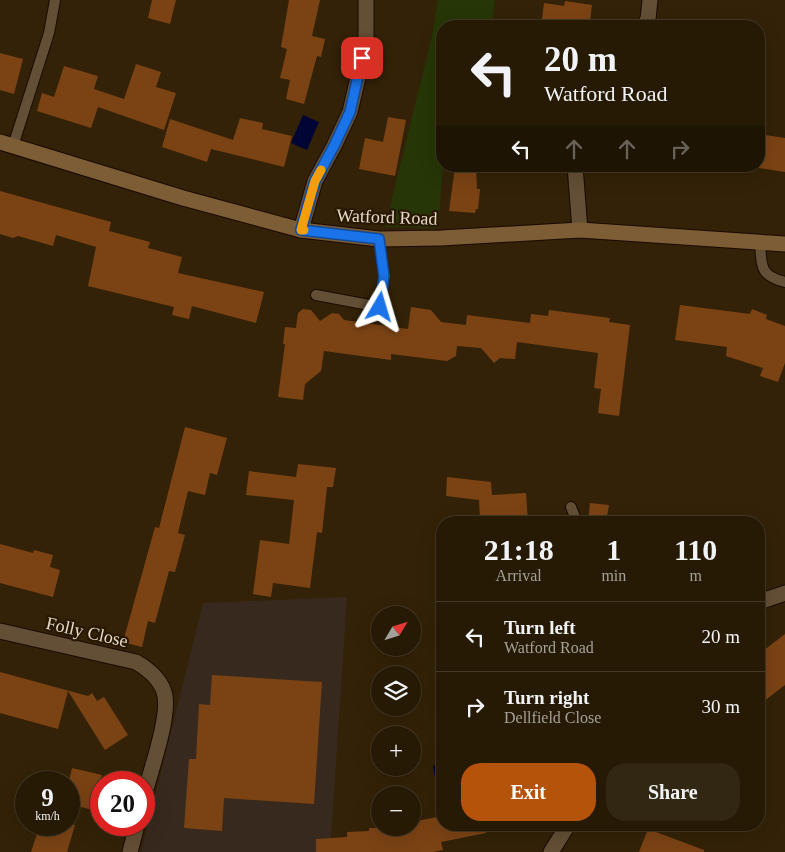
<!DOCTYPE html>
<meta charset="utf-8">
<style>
body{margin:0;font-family:Georgia,serif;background:#322713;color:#f1f3f6;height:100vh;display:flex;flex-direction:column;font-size:19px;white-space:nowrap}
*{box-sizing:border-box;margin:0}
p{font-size:16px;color:#a4a19a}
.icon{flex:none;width:28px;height:28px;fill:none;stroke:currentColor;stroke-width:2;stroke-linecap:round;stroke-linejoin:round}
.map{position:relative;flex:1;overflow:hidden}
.sheet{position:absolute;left:436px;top:516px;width:329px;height:315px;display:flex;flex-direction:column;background:#261a05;border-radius:20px;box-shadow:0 5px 20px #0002,0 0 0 1px #423827}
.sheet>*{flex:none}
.banner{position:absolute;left:436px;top:20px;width:329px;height:152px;border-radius:20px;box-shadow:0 5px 20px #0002,0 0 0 1px #423827;background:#261a05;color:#f1f3f6;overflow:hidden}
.needle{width:32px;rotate:52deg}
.buttons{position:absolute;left:371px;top:606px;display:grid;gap:10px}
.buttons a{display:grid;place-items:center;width:50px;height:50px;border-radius:50%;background:#261a05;box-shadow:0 5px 20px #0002,0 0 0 1px #423827;font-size:25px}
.speed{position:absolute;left:15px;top:771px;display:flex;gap:10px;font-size:25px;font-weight:700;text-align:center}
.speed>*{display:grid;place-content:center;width:65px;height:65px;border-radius:50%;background:#261a05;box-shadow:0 5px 20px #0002,0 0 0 1px #423827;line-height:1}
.speed small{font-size:12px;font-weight:400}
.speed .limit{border:8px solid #d22;background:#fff;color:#111}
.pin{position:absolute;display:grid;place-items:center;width:42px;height:42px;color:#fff;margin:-21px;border-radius:10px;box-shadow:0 2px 8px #0006}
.me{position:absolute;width:55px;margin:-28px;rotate:7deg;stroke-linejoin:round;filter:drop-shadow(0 0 4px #0008)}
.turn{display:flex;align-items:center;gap:18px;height:105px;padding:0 25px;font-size:22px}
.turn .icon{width:65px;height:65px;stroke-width:2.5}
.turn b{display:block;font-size:35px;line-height:42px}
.lanes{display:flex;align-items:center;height:48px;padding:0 25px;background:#0003;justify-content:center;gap:25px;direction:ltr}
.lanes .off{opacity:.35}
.eta{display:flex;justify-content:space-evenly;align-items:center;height:85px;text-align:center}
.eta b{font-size:30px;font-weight:800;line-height:35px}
.cta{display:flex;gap:10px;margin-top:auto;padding:10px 25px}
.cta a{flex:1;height:58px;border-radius:20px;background:#b45309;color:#fff;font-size:20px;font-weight:800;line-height:58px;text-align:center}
.cta a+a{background:#322713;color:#f1f3f6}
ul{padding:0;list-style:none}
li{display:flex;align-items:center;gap:15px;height:70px;padding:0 25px;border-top:1px solid #423827}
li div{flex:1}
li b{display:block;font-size:19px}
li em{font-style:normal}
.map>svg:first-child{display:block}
</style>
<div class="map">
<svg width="785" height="852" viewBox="0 0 785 852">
<rect width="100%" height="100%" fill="#332207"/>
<!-- education -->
<polygon fill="#38291e" points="347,597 330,852 141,852 203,603"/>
<!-- green -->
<polygon fill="#263606" points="438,0 495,0 492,26 442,26 443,166 438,228 385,227 432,36"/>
<!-- water -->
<g fill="#000536">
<polygon points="303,115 319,122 307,150 291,143"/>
<polygon points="442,764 442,786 437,787 433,766"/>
</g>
<!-- building -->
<g fill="#7b4314">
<polygon points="152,0 176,0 170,24 148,18"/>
<polygon points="289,0 320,0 312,36 325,39 321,57 317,56 304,104 286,99 290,80 280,78 287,49 281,47"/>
<polygon points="565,1 592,5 590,21 575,19 574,26 541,26 544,3 564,6"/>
<polygon points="0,53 23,59 14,94 0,90"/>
<polygon points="136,64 161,72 156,87 176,93 164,130 98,107 91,128 37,111 42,93 54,97 64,66 98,76 94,89 124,99"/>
<polygon points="388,117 406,120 395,176 359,169 365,138 383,142"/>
<polygon points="240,118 263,123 262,129 292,136 284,167 211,149 207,162 162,147 170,119 233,140"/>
<polygon points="759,134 785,138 785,172 759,168"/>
<polygon points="455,167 476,168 477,189 480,189 478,209 476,209 475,213 449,211"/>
<polygon points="0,191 111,222 109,231 150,242 148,248 182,257 178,273 264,292 256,323 192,306 189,319 172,315 174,307 88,286 96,247 56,235 53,246 18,236 13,238 0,234"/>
<polygon points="680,305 750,314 752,309 767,315 766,319 785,326 785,363 778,382 760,376 763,368 726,356 727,347 675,340"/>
<polygon points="411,307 431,310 441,322 466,325 467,315 530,323 531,314 548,316 549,310 610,318 609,322 630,325 619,416 598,413 601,389 594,388 598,353 517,342 515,359 500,358 494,363 481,348 457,346 456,356 447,361 391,354 391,360 324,351 321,371 305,384 303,400 278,397 285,344 283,344 285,327 296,328 298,313 303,309 311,310 320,321 332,313 339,314 344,320 408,329"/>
<polygon points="185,427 227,438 217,475 210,473 205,495 188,491 178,533 185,535 175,572 169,571 155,623 148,621 142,647 123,642 155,527 159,528"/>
<polygon points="298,464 336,468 333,487 327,487 322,533 317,532 310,588 273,583 271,597 253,594 260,540 289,544 294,500 246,495 249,471 296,477"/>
<polygon points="447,477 491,482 492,495 526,493 528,522 495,522 495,518 480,519 479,500 446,496"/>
<polygon points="590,503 609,505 606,522 588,522"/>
<polygon points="0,544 33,553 34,550 53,555 50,567 60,570 53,597 0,583"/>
<polygon points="785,634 785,685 759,705 759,654"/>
<polygon points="0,672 88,696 92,693 97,701 104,697 128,735 105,750 68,691 58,729 0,713"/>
<polygon points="212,675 322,682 314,804 224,798 222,831 184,828 189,759 196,759 199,704 210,705"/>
<polygon points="72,768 102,775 98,792 101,793 101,812 69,804 69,781"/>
<polygon points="442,816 442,825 485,825 486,833 441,842 443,850 433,852 316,852 316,839 347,837 347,832 369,831 369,828 412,828 412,822"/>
<polygon points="40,825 75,825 67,852 31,852"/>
<polygon points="648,829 704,850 704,852 639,852"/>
</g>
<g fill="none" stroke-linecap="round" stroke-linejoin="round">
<defs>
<g id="lane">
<polyline points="13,146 49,33 55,0"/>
<path d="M760,243C762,266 759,275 785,282"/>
<polyline points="316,295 380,307 384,276 379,239"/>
<polyline points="571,507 577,522"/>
</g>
<g id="street">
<polyline points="644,26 648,19 650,0"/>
<polyline points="575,166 580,230"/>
<polyline points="301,230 315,181 334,146 350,112 366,43 366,0"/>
<polyline points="759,602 785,593"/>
<path d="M0,631L136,662C148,669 162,680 165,696C169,720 150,772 144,797"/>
<polyline points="130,852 137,825"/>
<polyline points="551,852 568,825"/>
</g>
<polyline id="secondary" points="0,142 183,198 301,230 379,239 441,238 580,230 785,244"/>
</defs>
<!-- lane casing -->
<use href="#lane" stroke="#1a0a00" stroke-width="12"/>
<!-- street casing -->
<use href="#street" stroke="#1a0a00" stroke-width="17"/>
<!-- secondary casing -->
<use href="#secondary" stroke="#1a0a00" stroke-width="17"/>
<!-- lane -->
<use href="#lane" stroke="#634f35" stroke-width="10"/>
<!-- street -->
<use href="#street" stroke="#634f35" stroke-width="15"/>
<!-- secondary -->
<use href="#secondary" stroke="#7d5d35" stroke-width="15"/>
</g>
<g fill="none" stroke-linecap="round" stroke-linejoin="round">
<defs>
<polyline id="route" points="362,58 350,112 334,146 315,181 301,230 379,239 384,276 380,307"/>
</defs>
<!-- route casing -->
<use href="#route" stroke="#114b97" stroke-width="12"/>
<!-- route -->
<use href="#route" stroke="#1a73e8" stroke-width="9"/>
<!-- slow -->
<polyline stroke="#f59e0b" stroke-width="9" points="304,230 301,230 315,181 321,170"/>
</g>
<g text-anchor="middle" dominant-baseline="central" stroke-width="4.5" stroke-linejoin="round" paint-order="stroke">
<!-- street labels -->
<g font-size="18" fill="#e4d9ca" stroke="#291800">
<text transform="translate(387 217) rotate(2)">Watford Road</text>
<text transform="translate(87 632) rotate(13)">Folly Close</text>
</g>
</g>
</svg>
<div class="buttons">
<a><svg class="needle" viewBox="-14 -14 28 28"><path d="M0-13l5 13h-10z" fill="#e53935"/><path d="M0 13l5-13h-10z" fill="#a4a19a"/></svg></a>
<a><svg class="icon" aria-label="layers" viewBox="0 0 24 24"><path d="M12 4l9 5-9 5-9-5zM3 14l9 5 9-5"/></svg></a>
<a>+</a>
<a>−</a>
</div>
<div class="speed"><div>9<small>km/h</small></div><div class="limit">20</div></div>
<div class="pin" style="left:362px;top:58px;background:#d93025"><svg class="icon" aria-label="arrive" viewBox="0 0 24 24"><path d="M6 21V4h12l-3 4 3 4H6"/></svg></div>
<svg class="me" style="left:380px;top:307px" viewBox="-20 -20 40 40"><path d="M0-17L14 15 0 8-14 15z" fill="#1a73e8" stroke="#fff" stroke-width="4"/></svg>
<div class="banner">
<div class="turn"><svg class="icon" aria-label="left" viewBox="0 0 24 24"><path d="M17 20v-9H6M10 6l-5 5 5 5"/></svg><div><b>20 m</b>Watford Road</div></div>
<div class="lanes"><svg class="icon" aria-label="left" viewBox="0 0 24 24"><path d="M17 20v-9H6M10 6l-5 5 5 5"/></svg><svg class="icon off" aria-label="ahead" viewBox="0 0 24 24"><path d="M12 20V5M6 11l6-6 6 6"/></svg><svg class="icon off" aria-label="ahead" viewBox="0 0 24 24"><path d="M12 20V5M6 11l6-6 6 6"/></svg><svg class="icon off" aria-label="right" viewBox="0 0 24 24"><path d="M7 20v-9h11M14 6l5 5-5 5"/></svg></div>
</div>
<section class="sheet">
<div class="eta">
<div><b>21:18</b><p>Arrival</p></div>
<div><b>1</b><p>min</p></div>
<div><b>110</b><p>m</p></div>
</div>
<ul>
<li><svg class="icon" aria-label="left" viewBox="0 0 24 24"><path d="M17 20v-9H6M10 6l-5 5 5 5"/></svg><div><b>Turn left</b><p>Watford Road</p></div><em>20 m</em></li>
<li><svg class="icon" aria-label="right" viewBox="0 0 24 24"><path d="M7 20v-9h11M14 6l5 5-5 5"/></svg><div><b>Turn right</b><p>Dellfield Close</p></div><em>30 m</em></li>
</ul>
<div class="cta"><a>Exit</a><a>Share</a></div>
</section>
</div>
